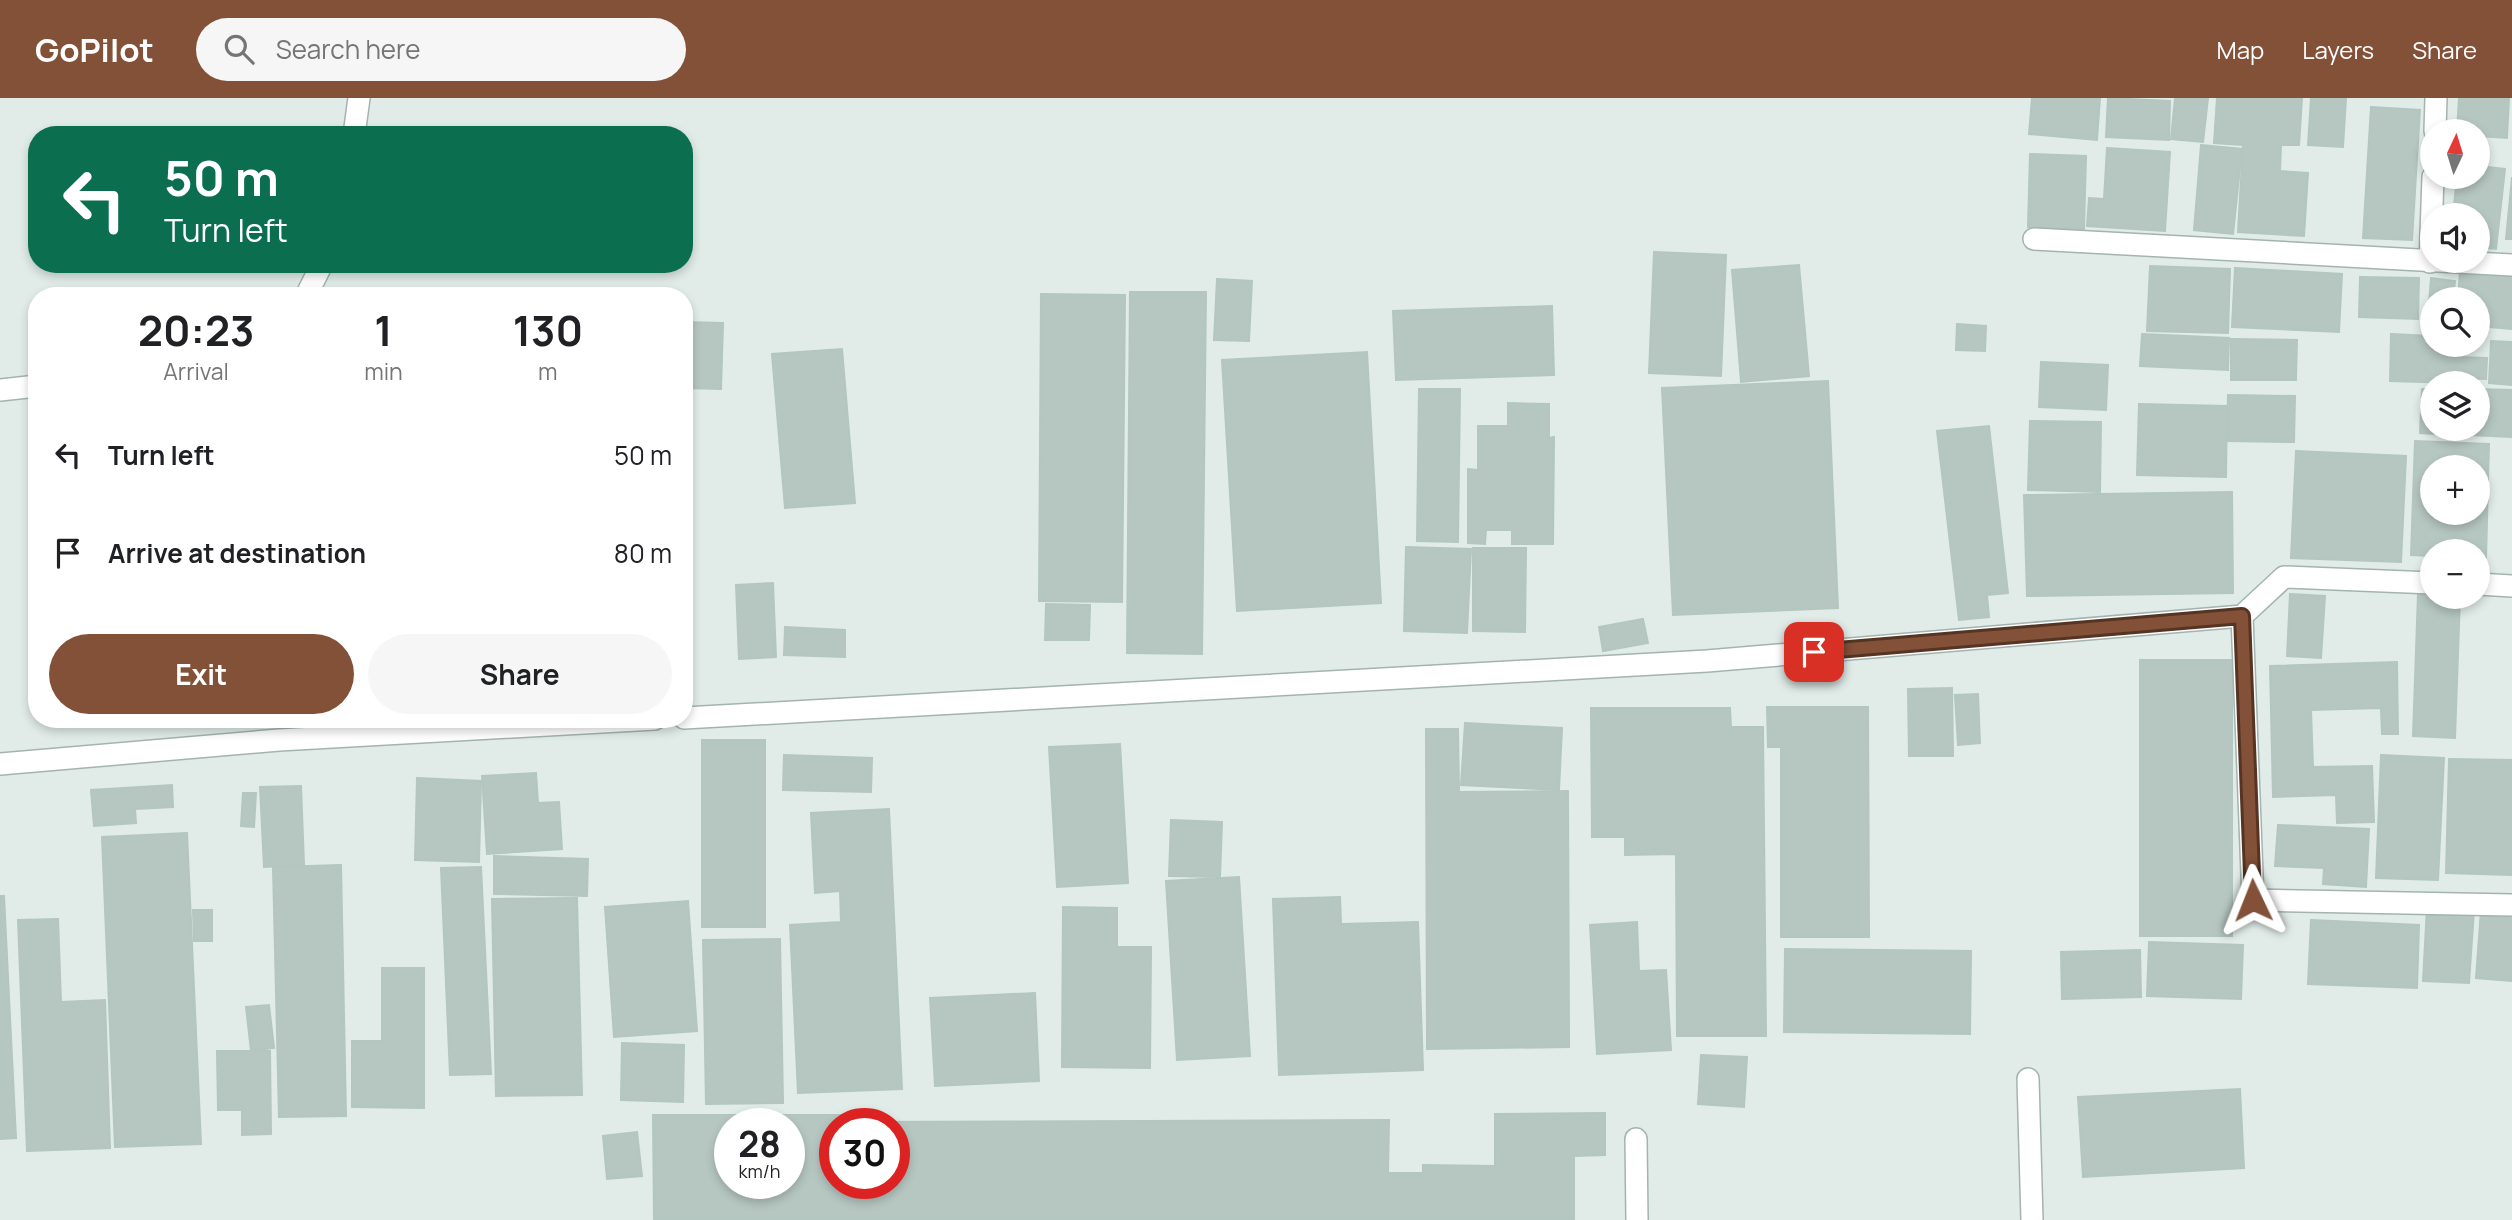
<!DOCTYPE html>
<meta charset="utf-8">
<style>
body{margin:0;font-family:Manrope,sans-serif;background:#f6f6f6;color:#202124;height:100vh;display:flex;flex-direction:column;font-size:26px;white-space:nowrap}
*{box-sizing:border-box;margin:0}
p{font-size:23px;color:#757577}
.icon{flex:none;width:38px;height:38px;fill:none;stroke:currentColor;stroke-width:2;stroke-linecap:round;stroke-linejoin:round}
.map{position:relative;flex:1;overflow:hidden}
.panel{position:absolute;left:28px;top:189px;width:665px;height:441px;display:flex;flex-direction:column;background:#fff;border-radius:28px;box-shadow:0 4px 10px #0003}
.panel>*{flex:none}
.hud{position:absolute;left:28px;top:28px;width:665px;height:147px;border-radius:28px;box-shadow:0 4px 10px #0003;background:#0b6e4f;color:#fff;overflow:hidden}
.needle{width:46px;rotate:4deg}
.controls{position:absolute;left:2420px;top:21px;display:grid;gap:14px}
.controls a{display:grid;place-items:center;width:70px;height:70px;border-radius:50%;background:#fff;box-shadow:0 4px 10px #0003;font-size:35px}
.speed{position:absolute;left:714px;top:1010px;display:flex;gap:14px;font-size:35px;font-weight:700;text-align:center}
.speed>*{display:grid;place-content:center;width:91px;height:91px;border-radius:50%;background:#fff;box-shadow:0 4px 10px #0003;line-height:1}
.speed small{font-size:18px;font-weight:400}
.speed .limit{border:10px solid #d22;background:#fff;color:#111}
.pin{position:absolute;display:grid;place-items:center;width:60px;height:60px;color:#fff;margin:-30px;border-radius:14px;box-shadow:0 4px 10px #0006}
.me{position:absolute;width:77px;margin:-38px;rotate:358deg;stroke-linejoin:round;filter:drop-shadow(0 0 5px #0008)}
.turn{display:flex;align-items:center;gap:24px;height:147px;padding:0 21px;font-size:32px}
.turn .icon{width:91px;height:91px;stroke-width:2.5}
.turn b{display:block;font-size:49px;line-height:60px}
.eta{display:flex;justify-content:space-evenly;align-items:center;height:119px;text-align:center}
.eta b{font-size:42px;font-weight:700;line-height:49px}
.primary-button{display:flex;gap:14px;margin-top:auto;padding:14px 21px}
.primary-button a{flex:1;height:80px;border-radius:42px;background:#835038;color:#fff;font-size:28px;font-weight:700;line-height:80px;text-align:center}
.primary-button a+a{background:#f6f6f6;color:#202124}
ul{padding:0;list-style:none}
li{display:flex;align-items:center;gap:21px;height:98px;padding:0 21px}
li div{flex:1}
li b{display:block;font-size:26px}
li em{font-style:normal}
header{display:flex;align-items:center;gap:42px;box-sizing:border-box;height:98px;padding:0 35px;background:#835038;color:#fff}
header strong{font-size:33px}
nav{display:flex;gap:38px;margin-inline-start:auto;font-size:24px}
.search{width:490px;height:63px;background:#f6f6f6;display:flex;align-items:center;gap:18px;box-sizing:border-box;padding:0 24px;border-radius:38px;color:#757577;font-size:26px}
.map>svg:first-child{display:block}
</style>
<header>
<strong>GoPilot</strong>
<div class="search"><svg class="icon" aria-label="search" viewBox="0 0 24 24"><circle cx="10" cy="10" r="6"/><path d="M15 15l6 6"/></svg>Search here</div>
<nav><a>Map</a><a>Layers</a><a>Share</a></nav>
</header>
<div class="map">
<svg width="2512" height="1122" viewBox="0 0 2512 1122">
<rect width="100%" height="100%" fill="#e1ece8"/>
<!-- building -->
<g fill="#b6c7c2" stroke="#b3c6c0" stroke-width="2" fill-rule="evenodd">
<polygon points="2032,0 2100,0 2097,42 2029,36"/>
<polygon points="2108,0 2170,3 2169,42 2106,39"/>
<polygon points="2175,0 2208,0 2203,44 2171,41"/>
<polygon points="2217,0 2302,0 2299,47 2281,47 2280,73 2308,75 2304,138 2238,134 2243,47 2214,45"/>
<polygon points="2311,0 2346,0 2343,49 2308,47"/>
<polygon points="2459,0 2509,0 2507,40 2478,38 2478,33 2457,33"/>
<polygon points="2371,9 2420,12 2412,142 2363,140"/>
<polygon points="2201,47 2242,51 2233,136 2194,132"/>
<polygon points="2107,50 2170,54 2165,133 2087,128 2089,100 2104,101"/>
<polygon points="2030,56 2086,58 2084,131 2028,129"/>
<polygon points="2478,68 2505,71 2496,151 2478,149 2478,117 2453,117 2457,79 2478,79"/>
<polygon points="2512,79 2512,141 2506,141"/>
<polygon points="1654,154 1726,157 1721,278 1649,275"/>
<polygon points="1799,167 1809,278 1741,284 1732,172"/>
<polygon points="2150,168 2230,171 2228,235 2147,233"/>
<polygon points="2235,170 2342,176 2339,234 2232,229"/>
<polygon points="2460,173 2512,178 2512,231 2478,228 2478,201 2458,201"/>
<polygon points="2360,179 2419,180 2418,221 2359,219"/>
<polygon points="2431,180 2455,183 2453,201 2432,201 2432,229 2427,229"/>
<polygon points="1217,181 1252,183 1249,243 1214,242"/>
<polygon points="1130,194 1206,194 1202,556 1127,555"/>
<polygon points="1041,196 1125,197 1122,504 1039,503"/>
<polygon points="1552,208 1554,277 1396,282 1393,213"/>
<polygon points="684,224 723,225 721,291 684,290"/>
<polygon points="1957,226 1986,228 1985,253 1956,252"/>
<polygon points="2142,236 2229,240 2228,272 2140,268"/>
<polygon points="2391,236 2432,238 2432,247 2457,247 2457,259 2487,260 2486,281 2453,280 2454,285 2390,283"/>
<polygon points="2231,241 2297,242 2296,282 2231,282"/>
<polygon points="2491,243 2512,244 2512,287 2489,285"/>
<polygon points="842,251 855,405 785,410 772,256"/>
<polygon points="1367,254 1381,505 1237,513 1222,262"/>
<polygon points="2041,264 2108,267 2106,312 2039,309"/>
<polygon points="1828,283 1838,510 1673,517 1662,290"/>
<polygon points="1419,291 1460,291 1458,444 1417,443"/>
<polygon points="2422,291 2432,291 2432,331 2461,331 2461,338 2420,335"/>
<polygon points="2478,291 2512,292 2512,339 2470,337 2470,331 2478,331"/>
<polygon points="2228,297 2295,298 2294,344 2227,343"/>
<polygon points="1508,305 1549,306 1549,340 1554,339 1553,446 1512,446 1512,432 1486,432 1485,446 1468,445 1468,371 1478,372 1478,328 1508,328"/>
<polygon points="2139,306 2227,308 2226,379 2137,377"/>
<polygon points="2030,323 2101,324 2100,394 2028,392"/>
<polygon points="1989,328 2008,495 1987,497 1989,519 1959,522 1937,333"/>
<path d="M2415,343L2489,346L2486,460H2478V453H2432V458L2411,457ZM2432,369H2478V415H2432Z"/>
<polygon points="2296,353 2406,358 2401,464 2291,460"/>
<polygon points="2232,394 2233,495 2027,498 2024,397"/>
<polygon points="1406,449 1471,451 1467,535 1404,533"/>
<polygon points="1473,450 1526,450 1525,534 1473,533"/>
<polygon points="773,485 776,559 739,561 736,487"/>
<polygon points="2290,496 2325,498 2321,560 2287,558"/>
<polygon points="2418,496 2460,499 2455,640 2413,638"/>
<polygon points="1046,506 1090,507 1089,542 1045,542"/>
<polygon points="1643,521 1648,545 1603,553 1599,529"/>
<polygon points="785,529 845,532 845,559 784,557"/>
<rect x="2140" y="562" width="92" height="276"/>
<polygon points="2397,564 2398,636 2382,636 2381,610 2311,612 2313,669 2372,668 2374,724 2337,725 2336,697 2273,699 2270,568"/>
<polygon points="1952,590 1953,658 1909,658 1908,591"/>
<polygon points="1978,596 1980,645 1958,647 1955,597"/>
<polygon points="1767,609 1868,609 1869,839 1781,839 1781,649 1768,649"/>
<polygon points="1591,610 1730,610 1731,629 1763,629 1766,938 1677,938 1676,756 1625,757 1625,739 1592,739"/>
<polygon points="1465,625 1562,630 1559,692 1461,687"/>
<polygon points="1426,631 1458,631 1459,694 1568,693 1569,949 1427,951"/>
<rect x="702" y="642" width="63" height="187"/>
<polygon points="1120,646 1128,785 1057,789 1049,649"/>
<polygon points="784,657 872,660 871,694 783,692"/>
<polygon points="2381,657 2444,660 2438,782 2376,780"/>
<polygon points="2449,661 2512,662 2512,777 2446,775"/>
<polygon points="536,675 538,705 559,704 562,751 487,756 482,678"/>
<polygon points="417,680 481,683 479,764 415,762"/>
<polygon points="172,687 173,709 135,711 136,725 94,728 91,692"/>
<polygon points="301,688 304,767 264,769 260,689"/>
<polygon points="243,695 256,695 254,729 241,728"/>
<polygon points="889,711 902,991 798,995 790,827 841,824 840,793 815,795 811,715"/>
<polygon points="1171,722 1222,724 1220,779 1169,778"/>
<polygon points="2278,727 2369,731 2366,789 2323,786 2324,770 2275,768"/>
<polygon points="187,735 201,1046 115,1049 102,739"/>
<polygon points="494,758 588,761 587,798 494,796"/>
<polygon points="341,767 346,1018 279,1019 273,769"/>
<polygon points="481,769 491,976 450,977 441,770"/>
<polygon points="1239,779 1250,958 1177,962 1166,783"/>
<polygon points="0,798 4,798 16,1040 0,1041"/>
<polygon points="1340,799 1341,826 1418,824 1423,972 1279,977 1273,801"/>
<polygon points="577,800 582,997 496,998 492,801"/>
<polygon points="688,803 697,933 614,939 605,809"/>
<polygon points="1063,809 1117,810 1117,849 1151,849 1150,970 1062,969"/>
<polygon points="2427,809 2474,812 2469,885 2423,883"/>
<polygon points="193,812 212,812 212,843 194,843"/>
<polygon points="2481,812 2512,814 2512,883 2476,880"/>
<polygon points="58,821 61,904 105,902 110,1050 27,1053 18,822"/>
<polygon points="2311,822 2419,827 2417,890 2308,886"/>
<polygon points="1637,824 1639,873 1666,872 1671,952 1597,956 1590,827"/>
<polygon points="780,841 783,1005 706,1006 703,842"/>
<polygon points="2149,844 2243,847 2241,901 2147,898"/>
<polygon points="1785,851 1971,853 1970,936 1784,934"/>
<polygon points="2140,852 2141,899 2062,901 2061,854"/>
<polygon points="382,870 424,870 424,1010 352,1009 352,943 382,943"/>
<polygon points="1035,895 1039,983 935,988 930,900"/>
<polygon points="269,907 274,950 251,953 246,909"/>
<polygon points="622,945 684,947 683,1004 621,1002"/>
<polygon points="217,953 270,953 271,1036 242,1037 242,1012 218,1012"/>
<polygon points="1701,957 1747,959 1744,1009 1698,1006"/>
<polygon points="2240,991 2244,1070 2083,1079 2078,999"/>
<path d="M1605,1015V1057L1574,1058V1122H654L653,1017H850V1024L1389,1022L1388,1075H1423V1067L1495,1068V1016ZM730,1026H789V1085H730ZM835,1026H894V1085H835Z"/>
<polygon points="637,1034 642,1078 607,1081 603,1038"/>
</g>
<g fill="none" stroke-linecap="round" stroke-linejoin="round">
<defs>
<g id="street">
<polyline points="2435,33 2436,0"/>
<polyline points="354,37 359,0"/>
<polyline points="2034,141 2512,167"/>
<polyline points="2430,164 2433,79"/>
<polyline points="306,198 322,166"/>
<polyline points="0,292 37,288"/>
<polyline points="2478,486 2512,488"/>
<polyline points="2242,518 2253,802 2512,807"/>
<polyline points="684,620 1707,563 2242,518 2284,479 2432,485"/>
<polyline points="0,666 279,642 655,621"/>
<polyline points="2028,981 2032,1122"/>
<polyline points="1636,1041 1637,1122"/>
</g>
</defs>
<!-- street casing -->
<use href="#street" stroke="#a3b4b0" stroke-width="24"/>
<!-- street -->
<use href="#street" stroke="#fff" stroke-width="21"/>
</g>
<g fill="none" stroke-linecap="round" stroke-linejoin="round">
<defs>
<polyline id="route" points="1814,554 2242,518 2253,802"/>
</defs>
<!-- route casing -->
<use href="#route" stroke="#553424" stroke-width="18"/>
<!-- route -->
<use href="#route" stroke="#835038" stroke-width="12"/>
</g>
</svg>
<div class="controls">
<a><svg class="needle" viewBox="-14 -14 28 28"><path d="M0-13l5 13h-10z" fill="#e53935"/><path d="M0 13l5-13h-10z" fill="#757577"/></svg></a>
<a><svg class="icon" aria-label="sound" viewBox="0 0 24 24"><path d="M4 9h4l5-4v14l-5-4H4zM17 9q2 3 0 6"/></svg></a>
<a><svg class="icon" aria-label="search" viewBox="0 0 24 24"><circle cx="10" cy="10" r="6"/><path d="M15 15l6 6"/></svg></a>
<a><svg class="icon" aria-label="layers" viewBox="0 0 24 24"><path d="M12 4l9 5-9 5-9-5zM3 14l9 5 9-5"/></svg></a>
<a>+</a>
<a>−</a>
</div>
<div class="speed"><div>28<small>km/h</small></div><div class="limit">30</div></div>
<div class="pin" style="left:1814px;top:554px;background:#d93025"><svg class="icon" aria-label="arrive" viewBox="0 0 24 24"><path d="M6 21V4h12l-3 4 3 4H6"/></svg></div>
<svg class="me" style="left:2253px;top:802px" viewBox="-20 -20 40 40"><path d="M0-17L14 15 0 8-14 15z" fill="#835038" stroke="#fff" stroke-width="4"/></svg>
<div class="hud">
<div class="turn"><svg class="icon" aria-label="left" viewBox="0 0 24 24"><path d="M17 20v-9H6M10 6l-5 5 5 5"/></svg><div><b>50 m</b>Turn left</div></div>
</div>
<section class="panel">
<div class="eta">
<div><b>20:23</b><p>Arrival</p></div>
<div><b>1</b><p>min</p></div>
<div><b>130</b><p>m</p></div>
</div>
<ul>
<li><svg class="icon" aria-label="left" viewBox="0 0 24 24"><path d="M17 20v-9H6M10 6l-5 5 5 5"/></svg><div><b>Turn left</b></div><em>50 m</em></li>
<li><svg class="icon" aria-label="arrive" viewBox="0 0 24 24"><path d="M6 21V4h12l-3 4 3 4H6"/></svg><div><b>Arrive at destination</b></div><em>80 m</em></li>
</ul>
<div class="primary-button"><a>Exit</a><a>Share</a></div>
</section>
</div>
